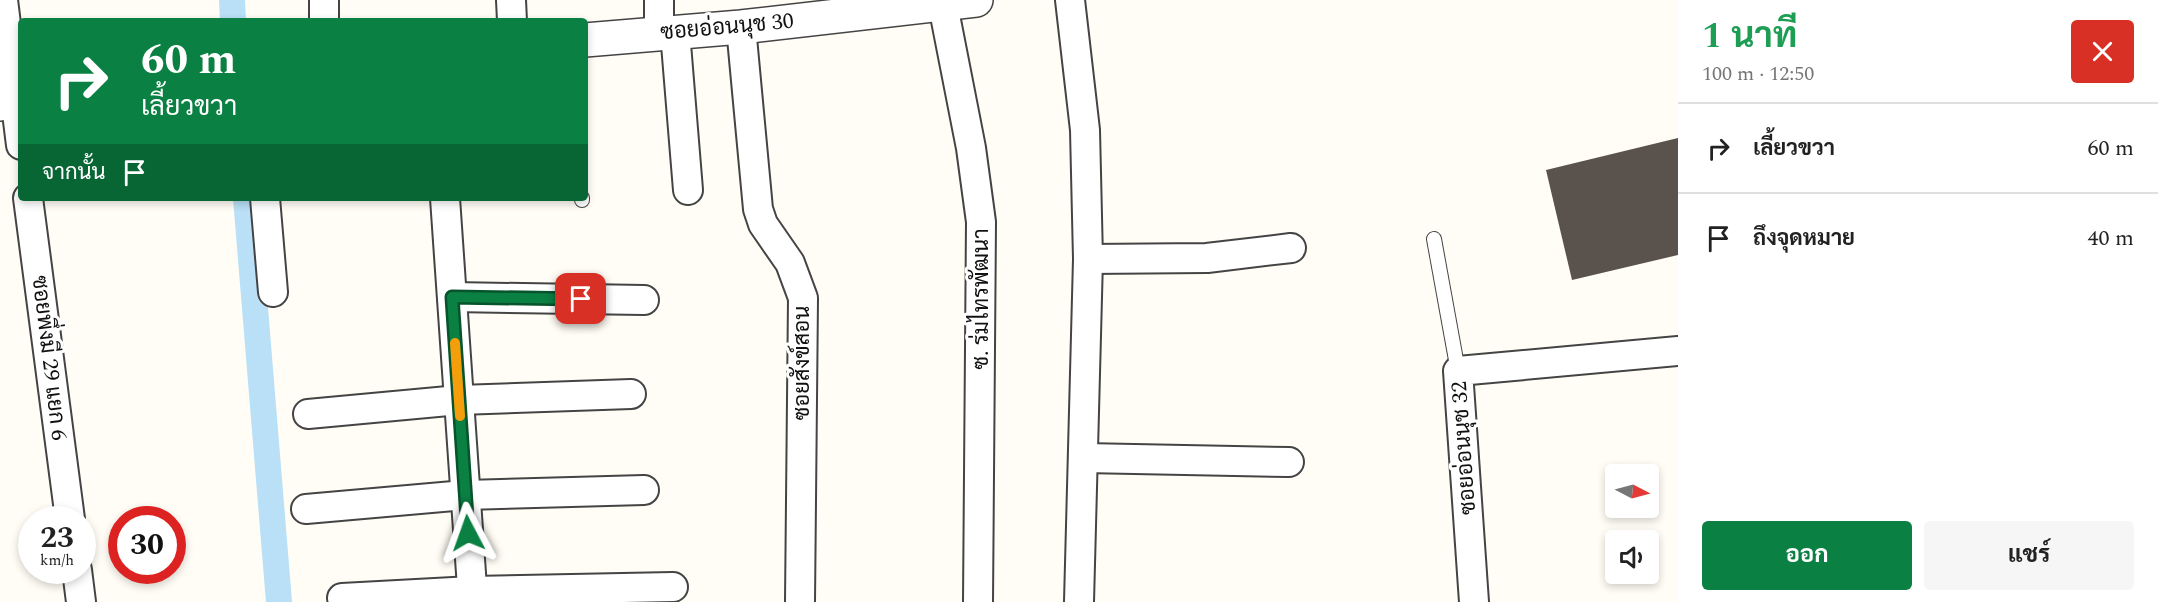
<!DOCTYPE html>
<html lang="th">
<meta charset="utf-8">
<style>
body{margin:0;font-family:Spectral,Sarabun,serif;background:#f6f6f6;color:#222;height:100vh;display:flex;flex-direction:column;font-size:22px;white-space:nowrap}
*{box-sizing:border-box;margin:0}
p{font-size:20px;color:#767676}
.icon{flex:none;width:33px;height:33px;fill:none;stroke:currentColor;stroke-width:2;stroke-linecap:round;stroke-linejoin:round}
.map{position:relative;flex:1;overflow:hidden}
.side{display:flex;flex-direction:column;background:#fff;width:480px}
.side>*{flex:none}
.banner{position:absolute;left:18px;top:18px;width:570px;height:183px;border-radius:6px;box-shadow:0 3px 9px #0003;background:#0b8043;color:#fff;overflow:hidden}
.needle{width:39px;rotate:96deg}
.buttons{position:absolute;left:1605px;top:464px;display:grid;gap:12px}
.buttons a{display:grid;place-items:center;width:54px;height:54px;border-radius:6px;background:#fff;box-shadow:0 3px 9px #0003;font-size:30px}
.speed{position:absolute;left:18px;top:506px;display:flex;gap:12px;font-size:30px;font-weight:700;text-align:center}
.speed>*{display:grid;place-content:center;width:78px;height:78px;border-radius:50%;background:#fff;box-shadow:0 3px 9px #0003;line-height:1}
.speed small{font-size:15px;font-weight:400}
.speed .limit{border:9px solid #d22;background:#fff;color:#111}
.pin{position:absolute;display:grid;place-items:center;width:51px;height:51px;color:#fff;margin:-26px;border-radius:12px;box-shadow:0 3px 9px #0006}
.me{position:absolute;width:66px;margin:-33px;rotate:356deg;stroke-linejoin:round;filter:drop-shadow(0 0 4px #0008)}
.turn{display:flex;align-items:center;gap:21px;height:126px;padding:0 24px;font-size:27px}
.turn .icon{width:78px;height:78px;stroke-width:2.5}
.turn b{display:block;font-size:42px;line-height:51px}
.then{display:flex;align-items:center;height:57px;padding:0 24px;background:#0003;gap:12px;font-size:22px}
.round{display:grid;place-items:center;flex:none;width:63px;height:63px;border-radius:6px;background:#f6f6f6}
.head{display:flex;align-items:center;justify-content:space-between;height:102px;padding:0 24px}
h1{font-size:36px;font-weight:700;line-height:45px;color:#1e9e55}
.cta{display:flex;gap:12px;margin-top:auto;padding:12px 24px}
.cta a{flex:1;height:69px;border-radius:6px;background:#0b8043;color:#fff;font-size:24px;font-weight:700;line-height:69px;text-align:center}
.cta a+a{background:#f6f6f6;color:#222}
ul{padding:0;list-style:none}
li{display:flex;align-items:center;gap:18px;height:90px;padding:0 24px;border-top:2px solid #e0e0e0}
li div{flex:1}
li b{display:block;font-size:22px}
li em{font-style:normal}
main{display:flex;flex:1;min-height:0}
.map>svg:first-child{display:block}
</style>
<main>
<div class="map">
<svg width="1678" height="602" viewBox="0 0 1678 602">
<rect width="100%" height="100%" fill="#fffdf5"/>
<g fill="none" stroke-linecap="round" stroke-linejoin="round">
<!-- canal -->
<g stroke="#b9e0f7" stroke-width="26">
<polyline points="232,0 233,21"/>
<polyline points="246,198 279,602"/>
</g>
</g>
<!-- building -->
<polygon fill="#5a524d" points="1678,138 1678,255 1572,280 1546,170"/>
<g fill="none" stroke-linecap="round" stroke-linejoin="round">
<defs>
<g id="service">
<polyline points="582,198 582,200"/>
<polyline points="1434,239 1458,371"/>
</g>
<g id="minor">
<polyline points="3,0 21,145"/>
<polyline points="324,0 324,21"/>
<polyline points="511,0 512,21"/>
<polyline points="659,0 659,33"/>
<polyline points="942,0 971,148 981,222 978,602"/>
<polyline points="1070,0 1085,130 1088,259 1079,602"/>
<polyline points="741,27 758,209 763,224 790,263 803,298 800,602"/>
<polyline points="675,32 688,190"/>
<polyline points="28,198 70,519"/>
<polyline points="265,198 273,292"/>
<polyline points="445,198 473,602"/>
<polyline points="1088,259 1207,258 1291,248"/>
<polyline points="452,297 644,300"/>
<polyline points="308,414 459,400 631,394"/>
<polyline points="1084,458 1289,462"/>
<polyline points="306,509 465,495 644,490"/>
<polyline points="77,570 81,602"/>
<polyline points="342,598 472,591 673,587"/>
<polyline points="1474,602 1458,371 1678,351"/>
</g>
<g id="tertiary">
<polyline points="585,40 741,27 976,0"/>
<polyline points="0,104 21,101"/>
</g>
</defs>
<!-- service casing -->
<use href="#service" stroke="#444" stroke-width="16"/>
<!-- minor casing -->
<use href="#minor" stroke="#444" stroke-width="32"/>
<!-- tertiary casing -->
<use href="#tertiary" stroke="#444" stroke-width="36"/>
<!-- service -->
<use href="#service" stroke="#fff" stroke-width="14"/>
<!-- minor -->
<use href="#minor" stroke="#fff" stroke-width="28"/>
<!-- tertiary -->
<use href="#tertiary" stroke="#fff" stroke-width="33"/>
</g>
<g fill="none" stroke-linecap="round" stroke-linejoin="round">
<defs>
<polyline id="route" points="468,533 452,297 581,299"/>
</defs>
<!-- route casing -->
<use href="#route" stroke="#07532c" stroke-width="15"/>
<!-- route -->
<use href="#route" stroke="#0b8043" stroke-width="10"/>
<!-- slow -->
<polyline stroke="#f59e0b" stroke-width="10" points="455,343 460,416"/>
</g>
<g text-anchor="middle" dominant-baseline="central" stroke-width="6" stroke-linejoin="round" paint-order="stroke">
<!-- street labels -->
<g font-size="22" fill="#111" stroke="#fff">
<text transform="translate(727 27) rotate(-5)">ซอยอ่อนนุช 30</text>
<text transform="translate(981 299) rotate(-90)">ซ. ร่มไทรพัฒนา</text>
<text transform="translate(49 358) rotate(83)">ซอยพึ่งมี 29 แยก 6</text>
<text transform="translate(802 363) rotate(-90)">ซอยสังข์สอน</text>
<text transform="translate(1464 448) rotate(-94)">ซอยอ่อนนุช 32</text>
</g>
</g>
</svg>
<div class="buttons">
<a><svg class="needle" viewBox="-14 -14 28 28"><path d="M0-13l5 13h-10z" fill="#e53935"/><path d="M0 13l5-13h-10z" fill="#767676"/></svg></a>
<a><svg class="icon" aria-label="sound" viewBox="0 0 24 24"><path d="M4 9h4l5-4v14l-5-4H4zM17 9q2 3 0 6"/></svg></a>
</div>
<div class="speed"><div>23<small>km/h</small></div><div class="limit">30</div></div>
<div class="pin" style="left:581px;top:299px;background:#d93025"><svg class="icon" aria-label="arrive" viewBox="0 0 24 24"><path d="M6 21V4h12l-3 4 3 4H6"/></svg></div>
<svg class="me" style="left:468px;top:533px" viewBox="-20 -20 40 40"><path d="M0-17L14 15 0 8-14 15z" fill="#0b8043" stroke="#fff" stroke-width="4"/></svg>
<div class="banner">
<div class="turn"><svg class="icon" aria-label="right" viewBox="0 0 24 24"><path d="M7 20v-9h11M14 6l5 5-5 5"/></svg><div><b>60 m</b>เลี้ยวขวา</div></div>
<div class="then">จากนั้น<svg class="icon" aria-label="arrive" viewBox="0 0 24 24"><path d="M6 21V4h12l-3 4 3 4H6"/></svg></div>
</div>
</div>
<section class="side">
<div class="head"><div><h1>1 นาที</h1><p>100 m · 12:50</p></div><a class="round" style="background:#d93025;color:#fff"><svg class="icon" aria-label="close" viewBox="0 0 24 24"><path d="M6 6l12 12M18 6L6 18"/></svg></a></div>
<ul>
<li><svg class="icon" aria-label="right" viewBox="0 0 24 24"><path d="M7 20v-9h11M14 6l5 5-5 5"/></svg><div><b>เลี้ยวขวา</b></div><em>60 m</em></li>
<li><svg class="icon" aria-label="arrive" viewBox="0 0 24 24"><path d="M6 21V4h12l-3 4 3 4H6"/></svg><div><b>ถึงจุดหมาย</b></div><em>40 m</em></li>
</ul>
<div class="cta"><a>ออก</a><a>แชร์</a></div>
</section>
</main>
